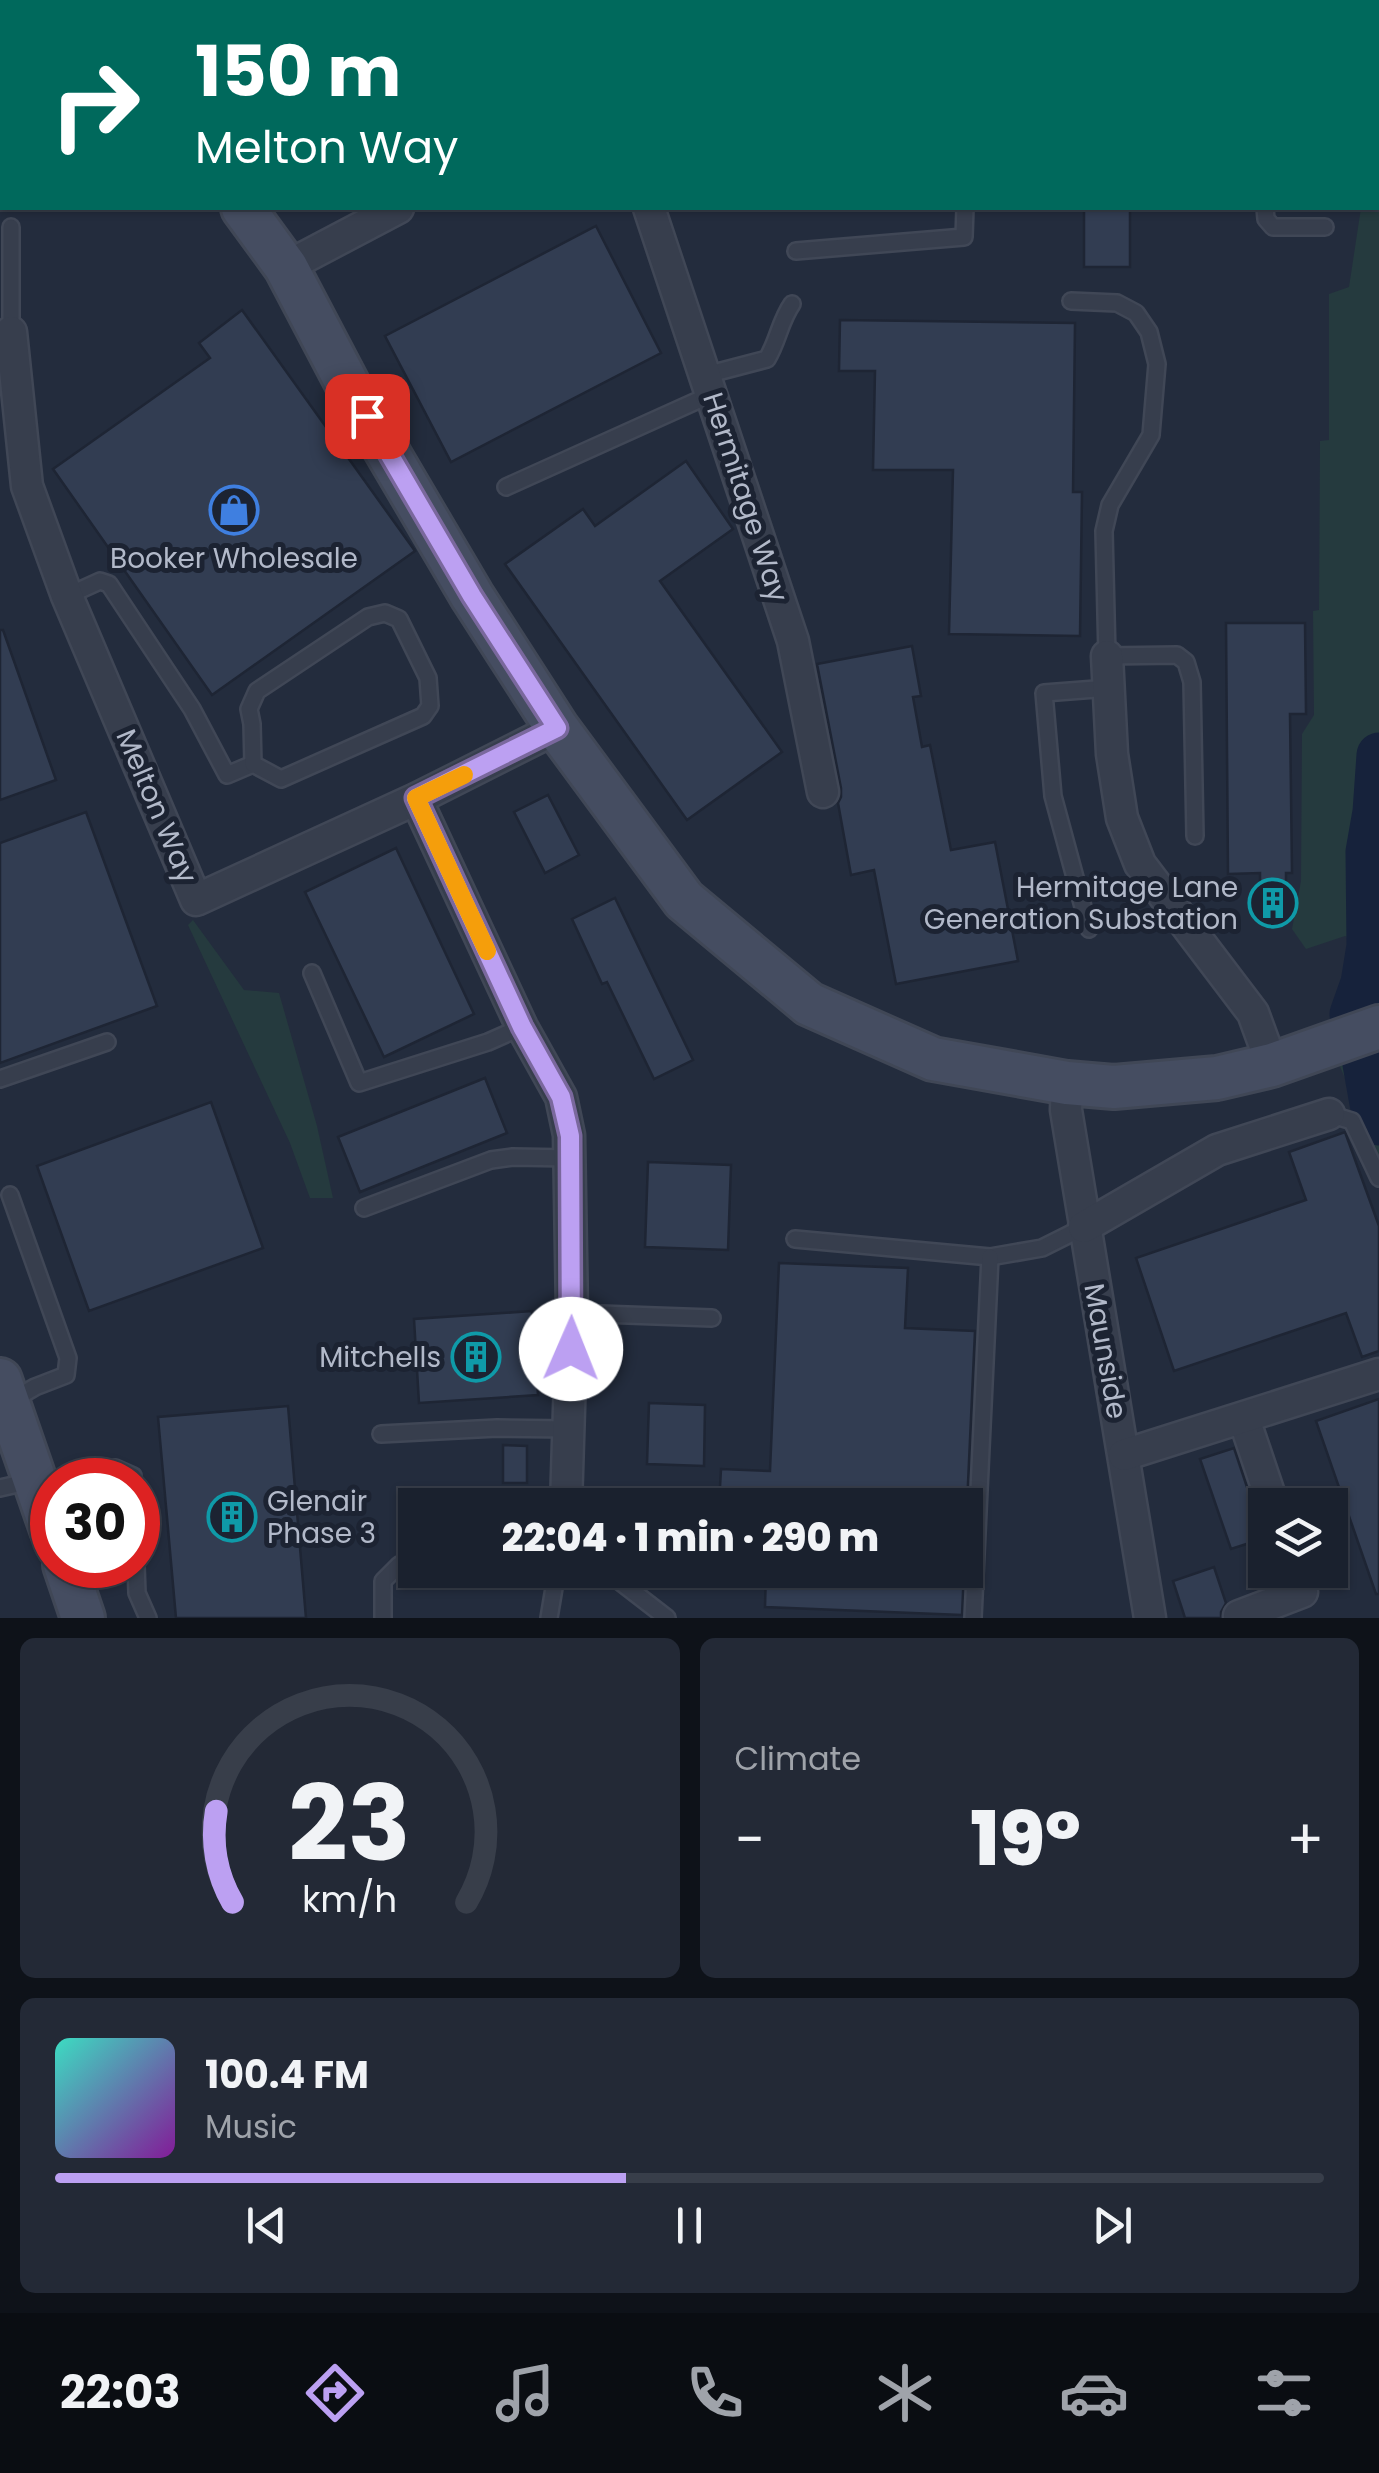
<!DOCTYPE html>
<meta charset="utf-8">
<style>
body{margin:0;font-family:Poppins,sans-serif;background:#232936;color:#f1f3f6;height:100vh;display:flex;flex-direction:column;font-size:38px;white-space:nowrap}
*{box-sizing:border-box;margin:0}
p{font-size:32px;color:#9fa3aa}
.icon{flex:none;width:55px;height:55px;fill:none;stroke:currentColor;stroke-width:2;stroke-linecap:round;stroke-linejoin:round}
.map{position:relative;height:1618px;overflow:hidden}
.panel{display:flex;flex-direction:column;gap:20px;padding:20px;background:#0e1219;flex:1}
.panel>*{flex:none}
.banner{position:absolute;left:0px;top:0px;width:1380px;height:210px;box-shadow:0 2px 8px #0004,0 0 0 2px #383e4a;background:#00695c;color:#fff;overflow:hidden}
.controls{position:absolute;left:1248px;top:1488px;display:grid;gap:20px}
.controls a{display:grid;place-items:center;width:100px;height:100px;border-radius:0px;background:#1a212e;box-shadow:0 2px 8px #0004,0 0 0 2px #383e4a;font-size:50px}
.speed{position:absolute;left:30px;top:1458px;display:flex;gap:20px;font-size:50px;font-weight:700;text-align:center}
.speed>*{display:grid;place-content:center;width:130px;height:130px;border-radius:50%;background:#1a212e;box-shadow:0 2px 8px #0004,0 0 0 2px #383e4a;line-height:1}
.speed .limit{border:15px solid #d22;background:#fff;color:#111}
.pin{position:absolute;display:grid;place-items:center;width:85px;height:85px;color:#fff;margin:-42px;border-radius:20px;box-shadow:0 5px 15px #0006}
.me{position:absolute;width:110px;margin:-55px;rotate:1deg;stroke-linejoin:round;filter:drop-shadow(0 0 8px #0008)}
.turn{display:flex;align-items:center;gap:35px;height:210px;padding:0 30px;font-size:45px}
.turn .icon{width:130px;height:130px;stroke-width:2.5}
.turn b{display:block;font-size:70px;line-height:85px}
.big{font-size:75px;font-weight:800;line-height:1.1}
.panel .card{flex:1;display:flex;flex-direction:column;justify-content:center;gap:15px;min-width:0;padding:0 35px;border-radius:15px;background:#232936}
.panel .dial{align-items:center;gap:0}
.dial svg{height:260px;overflow:visible;fill:none;stroke:#383e4a;stroke-width:7;stroke-linecap:round;text-anchor:middle}
.dial text{fill:#f1f3f6;stroke:none}
.song{display:flex;align-items:center;gap:30px}
.cover{width:120px;height:120px;border-radius:15px;background:linear-gradient(135deg,hsl(170 70% 55%),hsl(290 70% 35%))}
.played{height:10px;border-radius:5px;background:linear-gradient(90deg,#bca0f2 45%,#383e4a 45%)}
.keys{display:flex;justify-content:space-around;direction:ltr}
.heat{display:flex;justify-content:space-between;align-items:center;font-size:55px;direction:ltr}
.panel .tiles{flex:1;display:grid;gap:20px;grid-template-columns:1fr 1fr}
.card:last-child{grid-column:span 2}
.trip{position:absolute;left:398px;top:1488px;width:585px;height:100px;border-radius:0px;background:#1a212e;box-shadow:0 2px 8px #0004,0 0 0 2px #383e4a;font-weight:800;line-height:100px;text-align:center}
.tabs{display:flex;height:160px;justify-content:space-around;align-items:center;background:#0a0d12;color:#9fa3aa}
.tabs .icon{width:70px;height:70px}
.tabs .selected{color:#bca0f2}
.tabs b{font-size:45px;color:#f1f3f6}
.map>svg:first-child{display:block}
.green{fill:#253a3e}
.lines{fill:none;stroke-linecap:round;stroke-linejoin:round}
.river{stroke:#16223b;stroke-width:45}
.building{fill:#323d52;stroke:#1e2534;stroke-width:2.5}
.lane-casing{stroke:#404756;stroke-width:20}
.street-casing{stroke:#404756;stroke-width:35}
.secondary-casing{stroke:#404756;stroke-width:48}
.lane{stroke:#373e4d;stroke-width:15}
.street{stroke:#373e4d;stroke-width:30}
.secondary{stroke:#454d61;stroke-width:42}
.route-casing{stroke:#7a689d;stroke-width:25}
.route{stroke:#bca0f2;stroke-width:18}
.slow{stroke:#f59e0b;stroke-width:18}
.labels{text-anchor:middle;stroke-width:10;stroke-linejoin:round;paint-order:stroke}
.street-label{font-size:28px;fill:#b2b9c9;stroke:#1c2332}
.poi-label{font-size:28px;fill:#b2b9c9;stroke:#1c2332;text-anchor:end}
</style>
<div class="map">
<svg width="1379" height="1618" viewBox="0 0 1379 1618">
<rect width="100%" height="100%" fill="#232c3d"/>
<!-- green -->
<g class="green">
<polygon points="1379,75 1379,1002 1364,1010 1349,980 1357,940 1345,936 1306,949 1292,929 1301,881 1302,734 1314,715 1313,611 1319,610 1320,441 1329,440 1329,294 1349,287 1361,208 1378,208"/>
<polygon points="193,920 244,990 279,993 317,1126 333,1198 310,1198 290,1143 188,925"/>
<polygon points="1379,1048 1379,1157 1338,1062"/>
</g>
<g class="lines">
<!-- river -->
<polyline class="river" points="1379,755 1375,812 1368,852 1369,946 1363,983 1352,1014 1362,1047 1372,1103 1379,1123"/>
</g>
<!-- building -->
<g class="building">
<rect x="1084" y="208" width="46" height="59"/>
<polygon points="596,226 661,353 451,462 385,336"/>
<polygon points="242,310 415,551 212,695 53,469 210,358 199,343"/>
<polygon points="840,320 1075,323 1073,492 1082,492 1080,636 949,634 953,470 873,470 875,371 839,371"/>
<polygon points="686,461 733,529 660,581 782,752 687,820 505,564 583,509 595,526"/>
<polygon points="1226,623 1305,623 1306,714 1290,714 1292,873 1286,873 1286,915 1260,915 1260,873 1228,874"/>
<polygon points="0,630 3,630 56,780 0,800"/>
<polygon points="912,646 921,696 913,697 922,747 930,745 951,850 995,842 1018,961 896,984 874,870 851,875 838,803 841,797 841,788 817,664"/>
<polygon points="548,795 579,855 545,873 514,812"/>
<polygon points="86,812 157,1006 0,1063 0,843"/>
<polygon points="396,848 474,1014 384,1057 305,892"/>
<polygon points="615,898 693,1060 654,1079 607,982 602,984 572,919"/>
<polygon points="485,1078 507,1133 360,1192 338,1137"/>
<polygon points="211,1102 263,1248 89,1311 37,1166"/>
<polygon points="1345,1132 1379,1226 1379,1351 1362,1357 1346,1313 1174,1371 1136,1258 1306,1200 1289,1152"/>
<polygon points="648,1162 731,1165 728,1250 645,1247"/>
<polygon points="779,1263 908,1268 905,1328 975,1331 967,1505 719,1505 721,1469 770,1471"/>
<polygon points="532,1311 538,1395 419,1403 414,1319"/>
<polygon points="1379,1399 1379,1594 1376,1594 1316,1421"/>
<polygon points="649,1403 705,1405 704,1466 647,1464"/>
<polygon points="288,1406 306,1618 176,1618 158,1417"/>
<polygon points="503,1445 527,1446 527,1483 503,1483"/>
<polygon points="1234,1448 1255,1511 1265,1521 1265,1538 1231,1549 1200,1459"/>
<polygon points="1214,1567 1226,1603 1221,1612 1221,1618 1185,1618 1173,1581"/>
<polygon points="766,1570 964,1570 962,1615 765,1607"/>
</g>
<g class="lines">
<!-- lane casing -->
<g class="lane-casing">
<g id="lane">
<polyline points="731,0 731,2"/>
<polyline points="1033,0 1033,2"/>
<polyline points="1145,0 1145,2"/>
<polyline points="836,2 836,0"/>
<polyline points="1330,2 1330,0"/>
<polyline points="1265,208 1266,219 1273,227 1325,227"/>
<polyline points="796,251 964,237 965,208"/>
<polyline points="1071,301 1117,303 1136,313 1149,332 1157,364 1151,435 1110,505 1104,531 1107,656 1177,655 1186,662 1192,682 1195,836"/>
<polyline points="11,332 11,227"/>
<path d="M706,375L767,359C778,341 780,321 792,304"/>
<polyline points="506,487 712,394"/>
<polyline points="67,596 100,581 109,584 192,709 227,775 253,764"/>
<polygon points="385,613 399,619 428,678 430,706 423,716 281,779 253,764 252,724 249,709 257,691 368,617"/>
<polyline points="1089,929 1053,796 1044,693 1109,688"/>
<polyline points="312,973 359,1083 488,1042 522,1027"/>
<polyline points="0,1079 107,1042"/>
<polyline points="1329,1114 1352,1121 1379,1178"/>
<polyline points="10,1195 68,1358 66,1375 35,1387 11,1401"/>
<polyline points="364,1208 491,1160 513,1157 570,1158"/>
<polyline points="795,1239 990,1257 1042,1248 1084,1227"/>
<polyline points="572,1313 712,1318"/>
<polyline points="381,1434 497,1428 569,1429"/>
<polyline points="89,1480 115,1468 133,1476 133,1480"/>
<polyline points="0,1488 31,1481"/>
<polyline points="136,1565 137,1593 148,1618"/>
<polyline points="605,1570 667,1618"/>
<polyline points="383,1618 383,1581 399,1565 415,1564"/>
<polyline points="549,1618 557,1570"/>
<polyline points="973,1618 990,1257"/>
</g>
</g>
<!-- street casing -->
<g class="street-casing">
<g id="street">
<polyline points="557,0 558,2"/>
<polyline points="649,208 793,641 823,792"/>
<polyline points="286,267 398,208"/>
<polyline points="11,332 27,486 67,596 196,900 416,799 557,728"/>
<polyline points="1107,656 1112,754 1122,818 1140,864 1253,1013 1272,1065"/>
<polyline points="416,799 522,1027 561,1097 569,1135 572,1313 566,1505"/>
<polyline points="1067,1083 1066,1110 1150,1618"/>
<polyline points="1084,1227 1217,1150 1329,1114"/>
<polyline points="1244,1419 1273,1505"/>
<polyline points="1124,1455 1379,1374"/>
<polyline points="1239,1616 1302,1592 1294,1570"/>
</g>
</g>
<!-- secondary casing -->
<g class="secondary-casing">
<g id="secondary">
<polyline points="95,0 97,2"/>
<polyline points="243,208 286,267 349,387 472,596 557,728 684,900 809,1004 933,1059 1067,1083 1114,1087 1217,1078 1272,1065 1379,1027"/>
<polyline points="0,1380 52,1530"/>
<polyline points="65,1565 83,1618"/>
</g>
</g>
<!-- lane -->
<use href="#lane" class="lane"/>
<!-- street -->
<use href="#street" class="street"/>
<!-- secondary -->
<use href="#secondary" class="secondary"/>
</g>
<g class="lines">
<!-- route casing -->
<g class="route-casing">
<polyline id="route" points="367,416 472,596 557,728 416,798 522,1027 561,1097 570,1136 571,1349"/>
</g>
<!-- route -->
<use href="#route" class="route"/>
<!-- slow -->
<polyline class="slow" points="464,775 416,798 487,951"/>
</g>
<!-- icons -->
<defs>
<g id="shop-ring" transform="scale(2.5)"><circle r="9.5" fill="#1c2332" stroke="#3f7fe0" stroke-width="1.5"/><path d="M-5-2.5h2.3a2.7 3.5 0 0 1 5.4 0H5L5.5 6h-11ZM-1.5-2.5h3a1.5 2.3 0 0 0-3 0Z" fill="#3f7fe0"/></g>
<g id="building-ring" transform="scale(2.5)"><circle r="9.5" fill="#1c2332" stroke="#0f9aa8" stroke-width="1.5"/><path d="M-4-6H4V6H1V3H-1V6H-4ZM-2.5-4.3h1.7v1.8h-1.7ZM.8-4.3h1.7v1.8H.8ZM-2.5-1h1.7V.8h-1.7ZM.8-1h1.7V.8H.8Z" fill="#0f9aa8"/></g>
</defs>
<g fill-rule="evenodd">
<use href="#shop-ring" x="234" y="510"/>
<use href="#building-ring" x="1273" y="903"/>
<use href="#building-ring" x="476" y="1357"/>
<use href="#building-ring" x="232" y="1517"/>
</g>
<g class="labels">
<!-- street labels -->
<g class="street-label">
<text transform="translate(746 497) rotate(72)" y="10">Hermitage Way</text>
<text transform="translate(157 806) rotate(67)" y="10">Melton Way</text>
<text transform="translate(1106 1351) rotate(80)" y="10">Maunside</text>
</g>
<!-- poi labels -->
<g class="poi-label">
<text x="234" y="568" text-anchor="middle">Booker Wholesale</text>
<text x="1238" y="897">Hermitage Lane<tspan x="1238" dy="32">Generation Substation</tspan></text>
<text x="441" y="1367">Mitchells</text>
<text x="267" y="1511" text-anchor="start">Glenair<tspan x="267" dy="32">Phase 3</tspan></text>
</g>
</g>
</svg>
<div class="controls">
<a><svg class="icon" aria-label="layers" viewBox="0 0 24 24"><path d="M12 4l9 5-9 5-9-5zM3 14l9 5 9-5"/></svg></a>
</div>
<div class="speed"><div class="limit">30</div></div>
<div class="pin" style="left:367px;top:416px;background:#d93025"><svg class="icon" aria-label="arrive" viewBox="0 0 24 24"><path d="M6 21V4h12l-3 4 3 4H6"/></svg></div>
<svg class="me" style="left:571px;top:1349px" viewBox="-20 -20 40 40"><circle r="19" fill="#fff"/><path d="M0-13L10 11 0 6-10 11z" fill="#bca0f2"/></svg>
<div class="trip">22:04 · 1 min · 290 m</div>
<div class="banner">
<div class="turn"><svg class="icon" aria-label="right" viewBox="0 0 24 24"><path d="M7 20v-9h11M14 6l5 5-5 5"/></svg><div><b>150 m</b>Melton Way</div></div>
</div>
</div>
<section class="panel">
<div class="tiles">
<div class="card dial"><svg viewBox="0 0 100 80">
<path d="M14 69A42 42 0 1 1 86 69"/>
<path d="M14 69A42 42 0 0 1 9 41" stroke="#bca0f2"/>
<text x="50" y="56" font-size="32" font-weight="700">23</text>
<text x="50" y="72" font-size="11">km/h</text>
</svg></div>
<div class="card"><p>Climate</p>
<div class="heat"><a>−</a><b class="big">19°</b><a>+</a></div>
</div>
<div class="card">
<div class="song"><i class="cover"></i><div><b>100.4 FM</b><p>Music</p></div></div>
<div class="played"></div>
<div class="keys"><svg class="icon" aria-label="previous" viewBox="0 0 24 24"><path d="M18 5L8 12l10 7zM5 5v14"/></svg><svg class="icon" aria-label="pause" viewBox="0 0 24 24"><path d="M8 5v14M16 5v14"/></svg><svg class="icon" aria-label="next" viewBox="0 0 24 24"><path d="M6 5l10 7-10 7zM19 5v14"/></svg></div>
</div>
</div>
</section>
<nav class="tabs">
<b>22:03</b>
<svg class="icon selected" aria-label="directions" viewBox="0 0 24 24"><path d="M12 3l9 9-9 9-9-9zM9 14v-3h6M13 9l2 2-2 2"/></svg>
<svg class="icon" aria-label="music" viewBox="0 0 24 24"><path d="M9 18V5l10-2v13"/><circle cx="6" cy="18" r="3"/><circle cx="16" cy="16" r="3"/></svg>
<svg class="icon" aria-label="phone" viewBox="0 0 24 24"><path d="M5 4h4l2 5-3 2q2 4 5 5l2-3 5 2v4C11 20 4 13 5 4z"/></svg>
<svg class="icon" aria-label="climate" viewBox="0 0 24 24"><path d="M12 3v18M4 7l16 10M4 17L20 7"/></svg>
<svg class="icon" aria-label="car" viewBox="0 0 24 24"><path d="M5 17H2v-5l4-1 3-4h7l3 4 3 1v5h-3M9 17h6M6 11h13"/><circle cx="7" cy="17" r="2"/><circle cx="17" cy="17" r="2"/></svg>
<svg class="icon" aria-label="filters" viewBox="0 0 24 24"><path d="M4 7h16M4 17h16"/><circle cx="9" cy="7" r="2"/><circle cx="15" cy="17" r="2"/></svg>
</nav>
